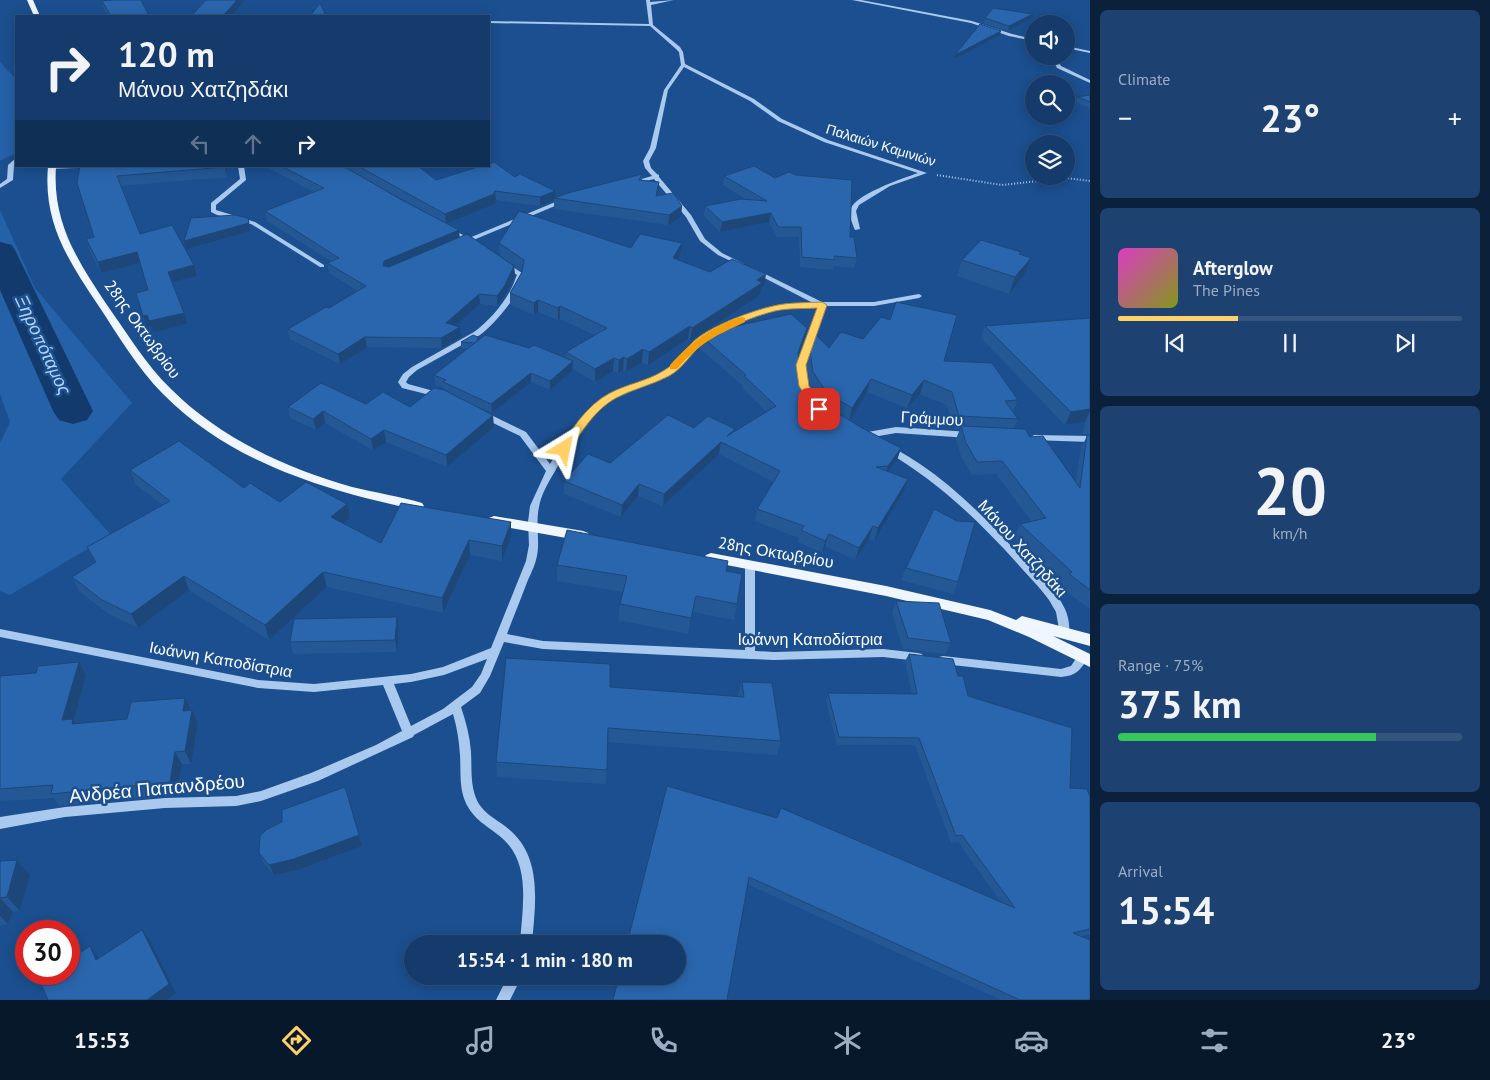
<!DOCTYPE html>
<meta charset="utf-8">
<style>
body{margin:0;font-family:"PT Sans",sans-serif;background:#1d4271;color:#f1f3f6;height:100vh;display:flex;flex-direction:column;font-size:19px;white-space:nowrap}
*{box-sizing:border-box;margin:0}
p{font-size:16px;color:#9dadc1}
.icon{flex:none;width:28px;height:28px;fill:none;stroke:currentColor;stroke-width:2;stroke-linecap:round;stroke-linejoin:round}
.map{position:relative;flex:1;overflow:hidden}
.details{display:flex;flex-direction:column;gap:10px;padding:10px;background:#0b203b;width:400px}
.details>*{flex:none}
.top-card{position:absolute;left:15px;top:15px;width:475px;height:152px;border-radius:0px;box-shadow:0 2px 12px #0003,0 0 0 1px #33557e;background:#143b6b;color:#f1f3f6;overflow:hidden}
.tools{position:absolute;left:1025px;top:15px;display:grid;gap:10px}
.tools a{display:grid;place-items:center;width:50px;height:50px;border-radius:50%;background:#143b6b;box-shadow:0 2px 12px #0003,0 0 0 1px #33557e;font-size:25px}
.speed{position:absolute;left:15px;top:920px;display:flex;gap:10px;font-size:25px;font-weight:700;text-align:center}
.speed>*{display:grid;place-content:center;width:65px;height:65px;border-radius:50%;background:#143b6b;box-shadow:0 2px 12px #0003,0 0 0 1px #33557e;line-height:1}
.speed .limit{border:8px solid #d22;background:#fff;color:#111}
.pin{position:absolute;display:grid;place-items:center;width:42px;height:42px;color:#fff;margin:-21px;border-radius:10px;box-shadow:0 2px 8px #0006}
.me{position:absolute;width:55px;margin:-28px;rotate:35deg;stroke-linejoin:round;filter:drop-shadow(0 0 4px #0008)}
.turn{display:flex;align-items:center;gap:18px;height:105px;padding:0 20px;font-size:22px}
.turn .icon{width:65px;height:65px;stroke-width:2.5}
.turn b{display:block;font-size:35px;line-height:42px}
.lanes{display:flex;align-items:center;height:48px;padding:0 20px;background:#0003;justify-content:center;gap:25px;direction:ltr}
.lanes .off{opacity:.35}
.big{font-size:38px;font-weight:700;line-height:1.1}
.details .card{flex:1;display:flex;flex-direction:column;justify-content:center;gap:8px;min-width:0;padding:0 18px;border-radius:8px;background:#1d4271}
.details .dial{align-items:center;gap:0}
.dial b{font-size:65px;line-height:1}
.song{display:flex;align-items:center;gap:15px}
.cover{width:60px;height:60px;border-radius:8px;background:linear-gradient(135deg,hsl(310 70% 55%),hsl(70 70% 35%))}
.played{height:5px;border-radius:2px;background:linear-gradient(90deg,#ffd166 35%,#33557e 35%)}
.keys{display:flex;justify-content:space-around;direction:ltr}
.heat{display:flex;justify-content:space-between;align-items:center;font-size:28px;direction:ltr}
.charge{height:8px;border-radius:4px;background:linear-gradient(90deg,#34c759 75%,#33557e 0)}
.trip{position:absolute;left:404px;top:935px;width:282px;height:50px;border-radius:25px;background:#143b6b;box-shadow:0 2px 12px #0003,0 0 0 1px #33557e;font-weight:700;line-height:50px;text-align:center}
.tabs{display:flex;height:80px;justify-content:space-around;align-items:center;background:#08182b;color:#9dadc1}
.tabs .icon{width:35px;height:35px}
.tabs .selected{color:#ffd166}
.tabs b{font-size:22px;color:#f1f3f6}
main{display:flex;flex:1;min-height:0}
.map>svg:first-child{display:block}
.green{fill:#2461a8}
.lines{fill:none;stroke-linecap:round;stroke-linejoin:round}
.river{fill:#123a6d;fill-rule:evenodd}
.path{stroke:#a9c9ee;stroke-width:2;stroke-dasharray:1 2;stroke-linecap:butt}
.minor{fill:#a9c9ee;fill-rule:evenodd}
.major{fill:#f0f6ff;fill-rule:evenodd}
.wall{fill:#245895}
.shaded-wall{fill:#1d4779}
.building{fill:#2a66ad;stroke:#1d4779}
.route{fill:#ffd166;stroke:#a68842}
.slow{fill:#f59e0b}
.labels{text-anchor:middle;stroke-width:5;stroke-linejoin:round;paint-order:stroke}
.far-street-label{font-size:14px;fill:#fff;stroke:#1b4f8f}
.street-label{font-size:16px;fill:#fff;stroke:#1b4f8f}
.water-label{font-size:18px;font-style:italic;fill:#b5d3f5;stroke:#1b4f8f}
.near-street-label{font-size:19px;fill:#fff;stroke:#1b4f8f}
</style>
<main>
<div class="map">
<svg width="1090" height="1000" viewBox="0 0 1090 1000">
<rect width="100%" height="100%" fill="#1b4f8f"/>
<!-- green -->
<g class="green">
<polygon points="0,62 16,79 16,153 0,161"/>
<polygon points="0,210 35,288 132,403 61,479 111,535 10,595 0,591 0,443 10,422 0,394"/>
</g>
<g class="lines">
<!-- river -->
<polygon class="river" points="0,242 12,245 16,252 93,411 87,420 73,424 59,420 53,411 0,290"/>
<!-- path -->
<polyline class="path" points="937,175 1002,185 1066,178 1090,181"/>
<!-- minor -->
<g class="minor">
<path d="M646,0H650V2L674,0L651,5L653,25L680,47L683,52L685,64L754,99L782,119L828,140L927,173L890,186L859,205L856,211L860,229L855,230C853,225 849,216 850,211C852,195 904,178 918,173L824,142L778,121L750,101L684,67L668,90L656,148L649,161L651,168L657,174L659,175V177L691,215L705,239L722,253L744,264L741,266L739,265L718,255L700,241L686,217L654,179L631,185L628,183L652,176L645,168L643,161L650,148L664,90L681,65L679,52L676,49L650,26L489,23V21L649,24Z"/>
<polygon points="852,0 861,0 972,21 1012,34 1034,39 1034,41 1009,36 971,23"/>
<polygon points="1066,46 1090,51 1090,53 1066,48"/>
<polygon points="1051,56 1055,56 1061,66 1090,80 1090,83 1057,68"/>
<polygon points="16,158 16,163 14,165 13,180 0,188 0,184 7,179 8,165"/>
<polygon points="52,166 78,166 75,168 49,169 49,167"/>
<polygon points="238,166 244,166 246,180 216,205 216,210 255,222 324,265 324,267 320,267 251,224 217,215 211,212 211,203 240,179"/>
<polygon points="565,198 568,200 567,201 471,241 467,241 448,231 453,230 469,238"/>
<path d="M504,261L522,273C526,289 493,326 480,335L417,370L409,377L406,382L408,384L441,393L442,395L441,397H438L402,388L398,382L403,374L412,367L474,332C491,320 510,297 516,277L517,275L502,264V262Z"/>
<path d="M755,269L822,302H874L919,294L922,296L919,298L874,306H825L805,365L808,387L807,389H801L800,387L797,365L818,306C777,307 733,318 701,344C690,352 682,365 671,373C650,388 623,389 603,406C582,424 567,449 554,473C548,483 541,495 539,507C535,525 541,543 536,560C534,568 529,577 526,585C520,601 513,618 507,634L543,641L745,650V565L747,563H753L755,565V651L774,652L883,649L918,653L922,654L923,657L922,660L918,661L883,657L774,660L750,659L543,649L504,642L490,676L480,693L461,707C466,722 470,737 471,752C472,767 470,783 476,798C482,814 499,820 511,831C543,860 535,906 532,944H520C522,909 532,864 502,838C488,826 473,820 465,801C459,786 461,771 460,755C459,741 457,727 453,714L414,735L413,737L318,781L261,801L236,806L165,808L65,817L0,829V817L65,807L165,798L236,796L261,791L311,773L376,745L402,731L383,685L314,692L258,688L0,637V629L258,680L314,684L411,674L443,667L491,648L526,561L529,545L528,522L530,506L546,471L520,436L481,417L480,415L481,413H487L526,432L550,464C566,437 586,405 615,391C631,384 650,381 664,371C677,363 685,348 697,339C730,316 772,304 811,302L753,272V270ZM487,659L481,674L472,687L443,709L411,726L394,684L411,682L444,675Z"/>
<polygon points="896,427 969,432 973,435 969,438 896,433 862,439 858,436 862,433"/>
<polygon points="1034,435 1090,436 1090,442 1031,440 1030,438"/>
<path d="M890,447C900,451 911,458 920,464C960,491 993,526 1026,562C1040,576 1057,591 1065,609C1068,616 1071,627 1068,635L1064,636L1060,635L1056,612L1049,600C1039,586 1027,575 1016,562C977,519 937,481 887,452L886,450L887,448Z"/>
<path d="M1083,653L1087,654L1088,657C1082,669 1076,676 1061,677L943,664L939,663L938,660L939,657L943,656L1061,669L1071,666L1079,654Z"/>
<polygon points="508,976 522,976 510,1000 496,1000"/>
</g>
<!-- major -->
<g class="major">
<polygon points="27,0 33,0 40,16 34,16"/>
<path d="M48,166H56C52,222 77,260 107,305C127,333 146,365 171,389C220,438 286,468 352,487C376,493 399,496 422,503L424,506L422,509L418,510C326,491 231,463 163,394C137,368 118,335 98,305C68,260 43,223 48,166Z"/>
<polygon points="494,516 583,531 588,533 589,536 588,539 583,541 489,524 488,521 489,518"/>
<polygon points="711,553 886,586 990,610 1016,620 1022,616 1090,634 1090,646 1053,636 1090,654 1090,667 1029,637 988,620 886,596 706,561 704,558 706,555"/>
</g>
</g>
<!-- wall -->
<g class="wall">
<polygon points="102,1 149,16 109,16 104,9"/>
<polygon points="985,18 1032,18 1008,31 983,23"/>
<polygon points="1090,95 1090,108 1076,102 1078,97"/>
<polygon points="80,166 228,166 227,177 121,186 140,234 194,265 197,276 172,282 187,324 153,332 151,326 147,327 143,316 148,290 140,263 101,273 89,249 86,239 94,237"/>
<polygon points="265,166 343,166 400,199 432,216 343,166 418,166 436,180 515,177 555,198 642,174 642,180 659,182 657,196 681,217 668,225 554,209 554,200 540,206 496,200 495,204 447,224 460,238 511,264 500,255 499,243 631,248 682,243 680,255 677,260 710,272 764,286 761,288 760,295 690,341 688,339 648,365 642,362 626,372 623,370 618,373 613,371 595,382 573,369 572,371 550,390 531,382 492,413 469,403 494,427 447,467 386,442 373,450 325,423 316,430 290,418 288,407 366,404 410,407 444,390 444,388 435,385 434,375 468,348 461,348 461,342 478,337 478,341 566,359 566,352 595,335 560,319 558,320 538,312 534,315 510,305 510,293 522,272 514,266 515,276 504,297 497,306 480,304 455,326 460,327 461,337 442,348 367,347 340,364 290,339 288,329 329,308 358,291 329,273 327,263 331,261 267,221 265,211 314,192"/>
<polygon points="724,176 850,237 857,258 854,268 834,266 832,270 800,267 799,237 777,237 769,222 720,232 704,216 705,206 747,200 723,185"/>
<polygon points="1020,255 1031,258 1025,274 1009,294 957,276 962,260"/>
<polygon points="1090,318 1090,609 1061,588 1063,584 1014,537 1020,524 1032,522 996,474 972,475 961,456 956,439 960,429 954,429 947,405 920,394 907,408 867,392 849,420 862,428 901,448 897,460 889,472 904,491 874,541 869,539 855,560 825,546 822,553 798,542 799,538 755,521 757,509 774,482 719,454 663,506 638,496 621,517 564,494 564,481 610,463 694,428 735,429 735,432 767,412 742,388 742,385 699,348 701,336 804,340 798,356 801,374 817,400 821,403 810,385 807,365 810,352 863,339 944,361 1018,400 1013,412 1018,419 1014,428 1030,437 1076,482 1081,448 1088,434 1083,434 1085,422 1065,425 981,338 985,326"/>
<polygon points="130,470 244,488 280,502 347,504 350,518 343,524 381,543 511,522 511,537 502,561 470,555 443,613 327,587 269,640 189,590 138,628 109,614 80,592 72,577 95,562 87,547 163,505 136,485"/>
<polygon points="557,565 726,571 737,604 734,620 693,612 688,634 618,620 620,604 623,592 557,581"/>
<polygon points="906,568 958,582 953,594 901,580"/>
<polygon points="896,601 951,643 945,654 903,649 892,613"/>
<polygon points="397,617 399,628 397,652 293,654 290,642"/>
<polygon points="909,654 958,676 968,696 1070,788 1090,797 1090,934 1081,936 1090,1000 1001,1000 747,884 667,786 1001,902 958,842 951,843 915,745 837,745 826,700 828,693 912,694 905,661"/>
<polygon points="79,662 86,675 74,720 76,723 127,719 191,710 198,723 191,764 182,764 176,794 59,806 54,798 0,801 0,676 36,673"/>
<polygon points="742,682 781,741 777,755 608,742 606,784 497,777 496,762 610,687 738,697"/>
<polygon points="282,822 362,846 298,870 274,875 264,863 259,853"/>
<polygon points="0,861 30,875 20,911 13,912 8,924 0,926"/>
</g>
<!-- shaded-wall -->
<g class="shaded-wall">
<polygon points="237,0 245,0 231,16 223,16"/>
<polygon points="1033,14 1032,18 1008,31 1009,26"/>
<polygon points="1001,31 1000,35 954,59 955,55"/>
<polygon points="225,166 228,166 227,177 225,167"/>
<polygon points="659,182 658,192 655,206 656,196"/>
<polygon points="495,191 496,200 495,204 446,224 445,214"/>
<polygon points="555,191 555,198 554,198 554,200 540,206 540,197"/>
<polygon points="682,206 681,217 668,225 669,215"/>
<polygon points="771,213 769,222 720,232 722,222"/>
<polygon points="248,218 250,231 186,249 184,241"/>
<polygon points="459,230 460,240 385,271 383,266 384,261"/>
<polygon points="682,243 680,255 671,270 673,258"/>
<polygon points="137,252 140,263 101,273 98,262"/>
<polygon points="1031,258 1025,274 1009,294 1015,277"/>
<polygon points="194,265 197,276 172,282 168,272"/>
<polygon points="514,266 515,276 504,297 497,306 497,296"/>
<polygon points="766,274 764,286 761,288 760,295 690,341 692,328 757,280"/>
<polygon points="479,294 480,304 447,333 446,323"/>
<polygon points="538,300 538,312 534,315 534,303"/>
<polygon points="560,306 560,319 558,320 558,308"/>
<polygon points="184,313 187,324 153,332 151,326 147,327 143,316"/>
<polygon points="690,326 688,339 648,365 649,352"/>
<polygon points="460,327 461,337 442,348 441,338"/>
<polygon points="807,328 804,340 795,364 798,353"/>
<polygon points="365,337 367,347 340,364 338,354"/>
<polygon points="643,349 642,362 626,372 627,359"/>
<polygon points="624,357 623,370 618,373 619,360"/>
<polygon points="614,358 613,371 595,382 595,369"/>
<polygon points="573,361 572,371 550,390 550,381"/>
<polygon points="531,373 531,382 492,413 491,404"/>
<polygon points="871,379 867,392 849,422 852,408"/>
<polygon points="924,380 920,394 907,408 912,395"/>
<polygon points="1090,409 1090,411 1085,422 1065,425 1071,412"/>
<polygon points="323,411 325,423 316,430 313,419"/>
<polygon points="493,415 494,427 447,467 446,455"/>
<polygon points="384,430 386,442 373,450 371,439"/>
<polygon points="721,442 719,454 663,506 664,494"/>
<polygon points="901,448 897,460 884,478 888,466"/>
<polygon points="908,479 904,491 874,541 878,528"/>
<polygon points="639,484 638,496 621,517 622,505"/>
<polygon points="347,504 350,518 334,532 331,517"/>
<polygon points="511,522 511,537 502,561 502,546"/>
<polygon points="873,526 869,539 855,560 859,548"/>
<polygon points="829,534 825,546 822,553 825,541"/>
<polygon points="469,540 470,555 443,613 442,598"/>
<polygon points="323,572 327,587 269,640 265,625"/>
<polygon points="184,576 189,590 138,628 131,614"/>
<polygon points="696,596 693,612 688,634 691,618"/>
<polygon points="397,617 399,628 397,652 395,640"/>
<polygon points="79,662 86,675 74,720 81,732 62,720"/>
<polygon points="185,698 191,710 183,711"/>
<polygon points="192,710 198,723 191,764 185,751"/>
<polygon points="175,752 182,764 176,794 170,782"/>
<polygon points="359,835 362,846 298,870 274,875 269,865"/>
<polygon points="17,860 30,875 20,911 7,897"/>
<polygon points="0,898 13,912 8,924 0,916"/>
<polygon points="142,930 149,939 176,993 167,1000 147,1000"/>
<polygon points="90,946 97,955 104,969 96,960"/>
</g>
<!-- building -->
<g class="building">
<polygon points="113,0 141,0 149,16 111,16 102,1"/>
<polygon points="206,0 237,0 223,16 191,16"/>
<polygon points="320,3 326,16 310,16"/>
<polygon points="993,8 1033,14 1009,26 985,18"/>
<polygon points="980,24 1001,31 955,55"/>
<polygon points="1090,95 1090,102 1078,97"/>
<polygon points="494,162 515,177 520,174 555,191 540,197 495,191 494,194 445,214 358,166 418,166 436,180 481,166 489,166 489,164"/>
<polygon points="80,166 225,166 225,167 117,176 140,234 172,225 194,265 168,272 184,313 149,321 147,315 143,316 136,293 148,290 137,252 98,262 86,239 94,237 77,183"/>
<polygon points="281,166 343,166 400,199 459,230 384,261 383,266 389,267 467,234 514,266 504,287 497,296 479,294 446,323 460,327 441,338 365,337 338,354 288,329 326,307 329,308 366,286 327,263 339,258 265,211 324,188"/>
<polygon points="754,166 775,178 789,172 796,175 852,180 850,237 854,237 857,258 834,256 835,260 802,257 801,227 778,227 771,213 722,222 705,206 741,199 767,201 724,176"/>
<polygon points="642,174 639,180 659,182 656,196 673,193 682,206 669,215 554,198 568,193"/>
<polygon points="519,211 631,248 640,234 682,243 673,258 710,272 732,259 766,274 757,280 762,283 692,328 690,326 649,352 643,349 627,359 624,357 619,360 614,358 595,369 566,352 607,328 560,306 558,308 538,300 534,303 510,293 522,272 524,260 499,243"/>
<polygon points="235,215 248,218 249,223 184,241 191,218"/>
<polygon points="981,240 1021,252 1019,254 1031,258 1015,277 962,260"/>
<polygon points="896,302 957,315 944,361 992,363 1018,400 1005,401 1018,419 959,416 952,392 924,380 912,395 871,379 852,408 827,393 813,372 810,352 816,335 829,348 841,332 863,339 881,317 890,320"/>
<polygon points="791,314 807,328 798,353 801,374 817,400 862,428 901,448 888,466 876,467 908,479 878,528 873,526 859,548 829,534 825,541 801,530 804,526 757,509 780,471 721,442 664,494 639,484 622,505 564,481 588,454 610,463 668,415 694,428 708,416 735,429 727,436 776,406 744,376 746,375 701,336 704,333"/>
<polygon points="1090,318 1090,409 1071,412 985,326"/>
<polygon points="473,335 478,337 477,341 475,343 461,342"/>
<polygon points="485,335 529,348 534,345 573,361 550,381 531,373 491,404 443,382 446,380 434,375"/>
<polygon points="321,383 366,404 383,392 410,407 434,388 444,390 493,415 446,455 384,430 371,439 323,411 313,419 288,407"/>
<polygon points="961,426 1025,429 1030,437 1043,436 1080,488 1087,435 1090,435 1090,590 1069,574 1072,572 1020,524 1046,518 1002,461 977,462 966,443"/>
<polygon points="179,441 244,488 250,483 280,502 306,482 347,504 331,517 381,543 401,503 511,522 502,546 469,540 442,598 323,572 265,625 184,576 131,614 102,600 72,577 96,562 87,547 170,501 130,470"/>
<polygon points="934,509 957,521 975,522 958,582 906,568"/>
<polygon points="567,530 728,561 726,571 742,574 737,604 696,596 691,618 620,604 627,576 557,565"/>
<polygon points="896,601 939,603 951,643 908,638"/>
<polygon points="397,617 395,640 290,642 294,619"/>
<polygon points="909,654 953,659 958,676 963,676 968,696 1072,728 1070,788 1087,789 1090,797 1090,929 1073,933 1090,940 1090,1000 1020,1000 749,877 727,1000 613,1000 619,976 678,976 678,944 627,944 667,786 777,818 781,808 1015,908 962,835 956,836 919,738 839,737 828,693 917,694"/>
<polygon points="506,658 610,664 610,687 744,697 742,682 772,683 781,741 608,728 607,770 496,762"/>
<polygon points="79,662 62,720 73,719 72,724 127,719 131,702 185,698 183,711 192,710 185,751 175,752 170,782 51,794 53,785 0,789 0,676 36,673 38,666"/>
<polygon points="345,787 359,835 294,859 269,865 259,853 260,836 266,830 282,822 282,810"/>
<polygon points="17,860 7,897 0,898 0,861"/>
<polygon points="142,930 169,984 147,1000 48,1000 39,979 47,974 69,974 69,960 90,946 96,960"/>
</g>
<!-- route -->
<path class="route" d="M822,302L827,305L806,365L809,386L824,409L823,411H815L799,386L796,365L817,308C803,309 788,308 775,311C755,316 721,329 705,342C691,352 684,368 669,376C652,385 633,389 616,398C594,410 582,432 568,452H561L559,449C572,429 587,405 610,393C627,384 647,381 663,371C678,363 685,347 699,337C717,324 751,311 773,306C789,302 806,303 822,302Z"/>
<!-- slow -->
<path class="slow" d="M742,317L745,318V322C713,337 701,342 677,369H670V365C690,343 713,325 742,317Z"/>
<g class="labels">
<!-- far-street labels -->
<g class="far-street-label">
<text transform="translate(881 145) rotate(17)" y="5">Παλαιών Καμινιών</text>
</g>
<!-- street labels -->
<g class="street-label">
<text transform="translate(143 329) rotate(54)" y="6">28ης Οκτωβρίου</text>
<text transform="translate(932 418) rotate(3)" y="6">Γράμμου</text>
<text transform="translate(1023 548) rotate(48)" y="6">Μάνου Χατζηδάκι</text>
<text transform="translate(776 552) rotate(10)" y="6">28ης Οκτωβρίου</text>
<text x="810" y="645">Ιωάννη Καποδίστρια</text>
<text transform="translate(221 659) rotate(10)" y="6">Ιωάννη Καποδίστρια</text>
</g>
<!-- water labels -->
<g class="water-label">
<text transform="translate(43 345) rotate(65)" y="6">Ξηροπόταμος</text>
</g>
<!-- near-street labels -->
<g class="near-street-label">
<text transform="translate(157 788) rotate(-5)" y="7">Ανδρέα Παπανδρέου</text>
</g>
</g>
</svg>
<div class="tools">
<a><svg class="icon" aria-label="sound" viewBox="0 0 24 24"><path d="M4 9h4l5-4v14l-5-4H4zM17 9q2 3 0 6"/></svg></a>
<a><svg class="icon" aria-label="search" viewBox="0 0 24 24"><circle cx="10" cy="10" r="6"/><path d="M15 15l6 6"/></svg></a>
<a><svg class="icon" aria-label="layers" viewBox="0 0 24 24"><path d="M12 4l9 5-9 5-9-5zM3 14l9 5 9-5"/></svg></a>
</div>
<div class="speed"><div class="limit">30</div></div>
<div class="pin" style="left:819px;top:409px;background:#d93025"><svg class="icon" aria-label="arrive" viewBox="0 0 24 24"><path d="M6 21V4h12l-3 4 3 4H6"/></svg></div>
<svg class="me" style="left:564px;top:449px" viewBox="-20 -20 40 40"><path d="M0-17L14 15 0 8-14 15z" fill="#ffd166" stroke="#fff" stroke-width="4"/></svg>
<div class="trip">15:54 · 1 min · 180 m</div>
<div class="top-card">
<div class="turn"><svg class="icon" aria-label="right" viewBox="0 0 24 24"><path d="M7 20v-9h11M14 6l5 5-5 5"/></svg><div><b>120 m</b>Μάνου Χατζηδάκι</div></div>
<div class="lanes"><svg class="icon off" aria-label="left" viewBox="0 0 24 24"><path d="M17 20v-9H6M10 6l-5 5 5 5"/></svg><svg class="icon off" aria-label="ahead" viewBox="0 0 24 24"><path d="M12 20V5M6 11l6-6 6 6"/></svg><svg class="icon" aria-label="right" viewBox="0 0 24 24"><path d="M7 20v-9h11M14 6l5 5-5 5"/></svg></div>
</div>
</div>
<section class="details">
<div class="card"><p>Climate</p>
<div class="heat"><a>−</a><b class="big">23°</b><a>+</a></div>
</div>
<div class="card">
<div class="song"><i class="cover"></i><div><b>Afterglow</b><p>The Pines</p></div></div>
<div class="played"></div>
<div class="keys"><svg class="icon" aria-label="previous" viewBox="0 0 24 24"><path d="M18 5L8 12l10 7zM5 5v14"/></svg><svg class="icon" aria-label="pause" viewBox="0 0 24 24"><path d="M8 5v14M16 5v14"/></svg><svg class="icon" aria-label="next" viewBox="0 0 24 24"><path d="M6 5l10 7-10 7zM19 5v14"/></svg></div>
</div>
<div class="card dial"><b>20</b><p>km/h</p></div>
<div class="card"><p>Range · 75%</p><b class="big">375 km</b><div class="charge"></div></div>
<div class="card"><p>Arrival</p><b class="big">15:54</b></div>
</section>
</main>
<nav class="tabs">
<b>15:53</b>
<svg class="icon selected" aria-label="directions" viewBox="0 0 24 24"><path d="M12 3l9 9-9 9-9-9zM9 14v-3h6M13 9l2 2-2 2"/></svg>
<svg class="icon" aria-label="music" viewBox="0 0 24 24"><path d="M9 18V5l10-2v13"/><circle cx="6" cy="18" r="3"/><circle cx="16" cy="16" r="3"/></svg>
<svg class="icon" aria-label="phone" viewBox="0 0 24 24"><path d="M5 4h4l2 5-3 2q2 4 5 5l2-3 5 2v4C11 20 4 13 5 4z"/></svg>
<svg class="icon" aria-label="climate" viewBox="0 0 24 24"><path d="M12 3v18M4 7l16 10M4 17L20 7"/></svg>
<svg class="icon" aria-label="car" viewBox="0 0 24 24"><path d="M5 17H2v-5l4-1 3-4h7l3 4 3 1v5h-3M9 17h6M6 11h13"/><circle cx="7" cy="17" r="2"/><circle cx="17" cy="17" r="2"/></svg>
<svg class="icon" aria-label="filters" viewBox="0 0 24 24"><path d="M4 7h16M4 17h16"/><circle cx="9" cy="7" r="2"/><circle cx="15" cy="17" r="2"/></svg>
<b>23°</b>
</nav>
